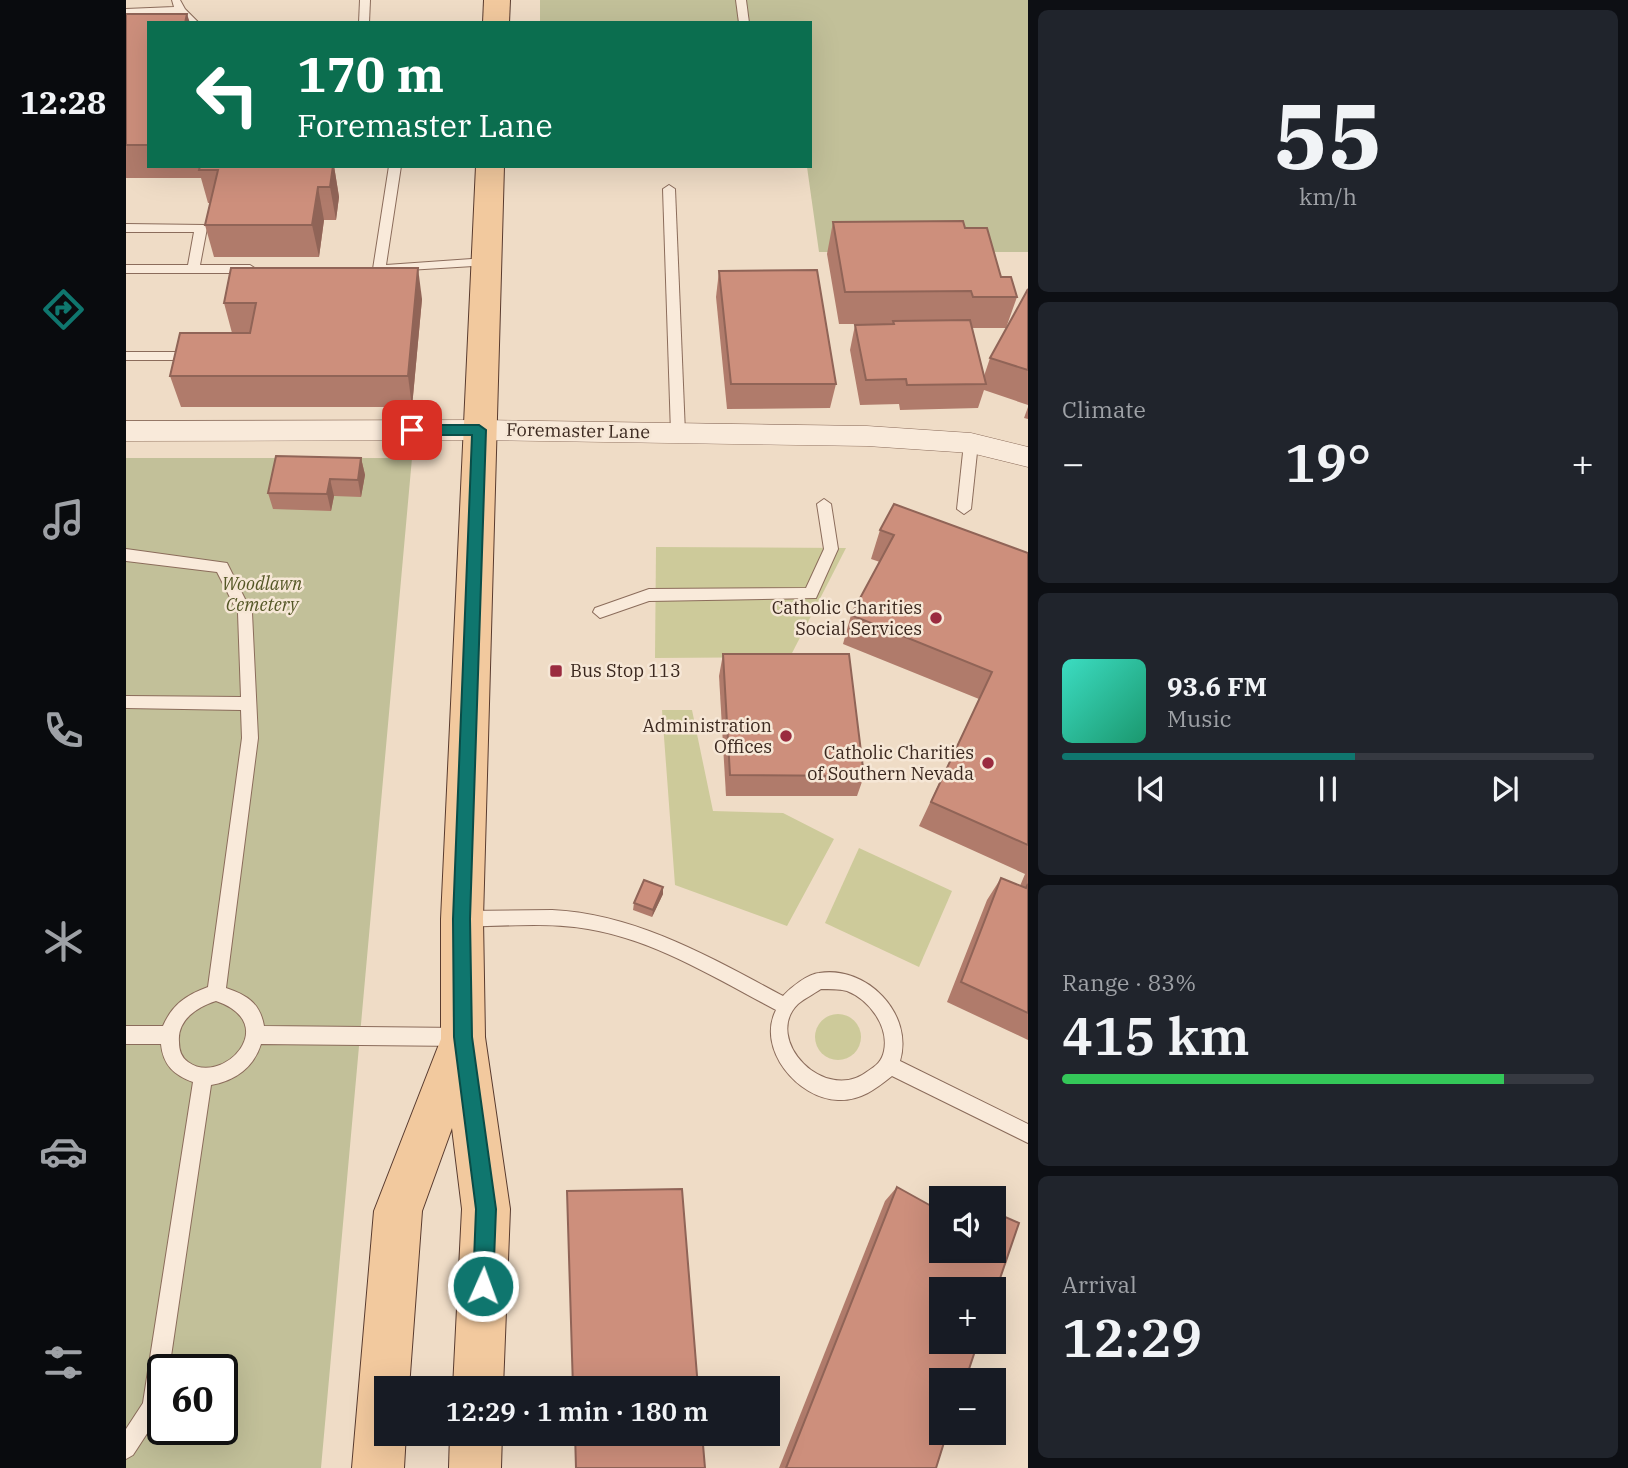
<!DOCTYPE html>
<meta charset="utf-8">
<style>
body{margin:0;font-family:"IBM Plex Serif",serif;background:#20242c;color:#f1f3f6;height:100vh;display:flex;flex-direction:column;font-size:26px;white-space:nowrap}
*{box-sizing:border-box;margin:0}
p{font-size:23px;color:#9ea1a6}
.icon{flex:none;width:38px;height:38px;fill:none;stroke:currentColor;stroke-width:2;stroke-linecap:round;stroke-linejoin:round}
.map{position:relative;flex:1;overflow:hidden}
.drawer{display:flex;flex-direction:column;gap:10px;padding:10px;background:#0d0f14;width:600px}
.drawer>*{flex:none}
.banner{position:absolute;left:21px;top:21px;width:665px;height:147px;border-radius:0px;box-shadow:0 7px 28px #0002;background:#0b6e4f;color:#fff;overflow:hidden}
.tools{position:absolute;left:803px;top:1186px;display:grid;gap:14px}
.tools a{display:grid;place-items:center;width:77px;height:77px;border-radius:0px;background:#171b24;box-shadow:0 7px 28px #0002;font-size:35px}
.speed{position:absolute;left:21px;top:1354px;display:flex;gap:14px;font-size:35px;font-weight:700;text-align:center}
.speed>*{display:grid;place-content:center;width:91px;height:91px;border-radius:50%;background:#171b24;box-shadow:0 7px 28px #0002;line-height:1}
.speed .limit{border:4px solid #111;border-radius:10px;background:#fff;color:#111}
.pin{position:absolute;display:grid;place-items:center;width:60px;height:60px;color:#fff;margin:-30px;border-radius:14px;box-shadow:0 4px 10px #0006}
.me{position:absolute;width:77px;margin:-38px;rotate:2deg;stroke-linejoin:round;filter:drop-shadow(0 0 5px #0008)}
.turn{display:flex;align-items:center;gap:24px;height:147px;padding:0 35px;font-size:32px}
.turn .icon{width:91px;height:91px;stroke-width:2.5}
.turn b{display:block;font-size:49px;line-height:60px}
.big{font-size:52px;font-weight:600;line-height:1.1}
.drawer .tile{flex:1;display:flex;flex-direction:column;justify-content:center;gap:10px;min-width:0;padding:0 24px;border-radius:10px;background:#20242c}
.drawer .dial{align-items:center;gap:0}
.dial b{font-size:91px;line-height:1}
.song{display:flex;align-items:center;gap:21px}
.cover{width:84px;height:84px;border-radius:10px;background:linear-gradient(135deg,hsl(170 70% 55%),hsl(160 70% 35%))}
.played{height:7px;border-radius:4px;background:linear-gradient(90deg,#0f766e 55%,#363941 55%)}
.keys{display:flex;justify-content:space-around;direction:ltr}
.heat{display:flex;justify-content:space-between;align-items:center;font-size:38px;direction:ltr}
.charge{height:10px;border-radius:5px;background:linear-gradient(90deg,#34c759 83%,#363941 0)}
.trip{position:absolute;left:248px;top:1376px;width:406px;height:70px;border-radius:0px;background:#171b24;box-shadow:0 7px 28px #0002;font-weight:600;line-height:70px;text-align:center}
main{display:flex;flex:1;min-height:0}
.dock{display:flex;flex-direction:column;width:126px;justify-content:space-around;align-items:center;background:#090b0e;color:#9ea1a6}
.dock .icon{width:49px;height:49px}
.dock .on{color:#0f766e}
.dock b{font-size:32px;color:#f1f3f6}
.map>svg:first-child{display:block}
.green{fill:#cdca9a}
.cemetery{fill:#c2c099;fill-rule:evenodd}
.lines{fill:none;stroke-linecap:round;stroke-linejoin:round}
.service-casing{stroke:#8b6c5b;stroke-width:2}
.minor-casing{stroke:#8b6c5b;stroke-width:1}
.primary-casing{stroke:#593b2f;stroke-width:2}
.service{fill:#f9eada;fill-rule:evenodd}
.minor{fill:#f9eada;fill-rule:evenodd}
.primary{fill:#f2c99e;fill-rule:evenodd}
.wall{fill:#b07b6b}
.shaded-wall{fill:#906457}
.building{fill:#cd8f7c;stroke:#906457;stroke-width:2}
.route{fill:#0f766e;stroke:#0a4d48;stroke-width:2}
.poi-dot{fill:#9a2b3f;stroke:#f6e7d6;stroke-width:2.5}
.labels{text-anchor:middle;stroke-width:5;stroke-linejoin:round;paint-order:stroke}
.street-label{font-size:18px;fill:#3b281f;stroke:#f6e7d6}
.park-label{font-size:18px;font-style:italic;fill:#545726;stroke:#f6e7d6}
.poi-label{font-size:18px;fill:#3b281f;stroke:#f6e7d6;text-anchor:end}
</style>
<main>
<nav class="dock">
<b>12:28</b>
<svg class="icon on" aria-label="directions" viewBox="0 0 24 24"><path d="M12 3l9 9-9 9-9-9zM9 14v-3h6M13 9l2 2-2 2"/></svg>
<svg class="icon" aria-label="music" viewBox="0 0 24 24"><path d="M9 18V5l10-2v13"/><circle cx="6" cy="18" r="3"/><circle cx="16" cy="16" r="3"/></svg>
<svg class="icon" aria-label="phone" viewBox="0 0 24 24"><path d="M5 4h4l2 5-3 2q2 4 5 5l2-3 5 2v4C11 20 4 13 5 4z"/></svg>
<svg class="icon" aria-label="climate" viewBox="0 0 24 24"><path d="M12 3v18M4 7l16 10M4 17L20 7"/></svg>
<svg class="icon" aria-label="car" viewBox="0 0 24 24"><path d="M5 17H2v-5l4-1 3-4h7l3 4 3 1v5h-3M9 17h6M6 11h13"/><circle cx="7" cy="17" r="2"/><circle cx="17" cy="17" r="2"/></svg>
<svg class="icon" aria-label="filters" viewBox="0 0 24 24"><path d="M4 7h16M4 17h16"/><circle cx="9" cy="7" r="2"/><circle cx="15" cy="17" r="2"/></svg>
</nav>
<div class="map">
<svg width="902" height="1468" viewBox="0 0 902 1468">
<rect width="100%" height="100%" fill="#efdcc6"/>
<!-- green -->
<g class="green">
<polygon points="530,547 720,548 664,657 529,658"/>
<polygon points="536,710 566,710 587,811 657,813 708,839 661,926 549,885"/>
<polygon points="733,848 826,891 793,967 699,923"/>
<circle cx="712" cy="1037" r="23"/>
</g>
<!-- cemetery -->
<g class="cemetery">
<polygon points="414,0 902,0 902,252 693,252 681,167 602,166 684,166 684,23 414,23"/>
<path d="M0,458H286L195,1468H0ZM37,1370H96V1430H37Z"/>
</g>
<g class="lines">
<!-- service casing -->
<g class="service-casing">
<g id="service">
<polygon points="46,0 54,0 59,9 73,23 62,23 51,13 0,15 0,9 48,7"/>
<polygon points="234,0 244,0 243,23 233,23"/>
<polygon points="610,0 620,0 623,23 613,23"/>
<polygon points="263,166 275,166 260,265 360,258 366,262 364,265 249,272 247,269"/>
<polygon points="543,185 549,189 559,433 552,438 545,433 537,189"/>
<polygon points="0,224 79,225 81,228 74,265 124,265 130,269 124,273 0,273 0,265 62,265 68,232 0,232"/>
<polygon points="0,352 68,352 74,356 68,360 0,360"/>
<polygon points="845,438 852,443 845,509 838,514 831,509 838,443"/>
<polygon points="698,499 705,504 712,549 690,598 523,601 474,618 467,612 469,608 523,589 680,588 698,549 691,504"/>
<path d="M0,549L101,563L126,613L132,738L100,988C121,995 134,1003 138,1026L335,1028L341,1031L344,1037L341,1043L335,1046L135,1044C128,1067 109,1081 85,1085L43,1370H37V1409L7,1455L0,1459V1429L17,1403L67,1082C48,1075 37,1065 35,1044H0V1026H37C46,1005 60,995 82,987L116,738L115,710L0,708V696L115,697L112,613L91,572L0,561ZM90,1001C157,1024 96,1087 62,1062C55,1057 53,1050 53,1042C51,1020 71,1007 90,1001Z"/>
<path d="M426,910C510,914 584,957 657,996C665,987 682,974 693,973C741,965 788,1014 774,1061L902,1124V1143L766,1076C750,1089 734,1101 712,1100C672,1099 630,1049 650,1010C591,979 529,940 462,929C421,922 379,926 338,927L332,925L329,919L332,913L338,911ZM695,989C703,989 713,989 721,991C744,1000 763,1027 758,1051C756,1061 750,1066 742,1071C699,1105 636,1039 672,1004C679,998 688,994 695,989Z"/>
</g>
</g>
<!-- minor casing -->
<g class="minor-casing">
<polygon id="minor" points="353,420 741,426 845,433 902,447 902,467 845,453 741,446 353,440 0,441 0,421"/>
</g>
<!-- primary casing -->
<g class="primary-casing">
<g id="primary">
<polygon points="358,0 384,0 383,23 357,23"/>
<polygon points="350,166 378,166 357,919 359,1037 384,1209 377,1388 327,1388 336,1209 326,1128 296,1211 283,1388 261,1388 261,1433 280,1433 278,1468 226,1468 248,1211 315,1039 315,919"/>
<polygon points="324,1433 376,1433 375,1468 323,1468"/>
</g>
</g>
<!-- service -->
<use href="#service" class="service"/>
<!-- minor -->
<use href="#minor" class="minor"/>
<!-- primary -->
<use href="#primary" class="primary"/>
</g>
<!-- wall -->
<g class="wall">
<polygon points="0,14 23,23 23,166 208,166 213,197 210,220 198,220 193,257 88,257 79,225 84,203 82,203 75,178 0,178"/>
<polygon points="707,222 875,277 891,297 880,328 846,328 858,376 864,358 902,289 902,405 858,390 852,408 774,410 773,404 734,405 724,350 729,325 766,324 713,324 701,254"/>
<polygon points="593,271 710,384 704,408 601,409 590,297"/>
<polygon points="296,299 286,407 55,407 44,376 106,333 98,303"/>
<polygon points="902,407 902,419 898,418"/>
<polygon points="235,458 239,475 235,497 208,496 205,511 147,509 142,493"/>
<polygon points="754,530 902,553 902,1040 821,1002 861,900 875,878 894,886 899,874 793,826 853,699 717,644 725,615 754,562 745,559"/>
<polygon points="597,654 738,776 731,796 600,796 593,676"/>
<polygon points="537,887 537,894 526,917 507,910 508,903"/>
<polygon points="771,1187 810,1468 653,1468 759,1201"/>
</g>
<!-- shaded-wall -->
<g class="shaded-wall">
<polygon points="61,14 64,23 59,23"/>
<polygon points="208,166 213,197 210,220 204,187"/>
<polygon points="192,187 198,220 193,257 186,225"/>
<polygon points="292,268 296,299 286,407 282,376"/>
<polygon points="235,458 239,475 235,497 232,480"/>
<polygon points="204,479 208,496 205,511 201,494"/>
<polygon points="537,887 537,894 526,917 527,910"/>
</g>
<!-- building -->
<g class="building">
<polygon points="0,14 61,14 59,23 23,23 23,145 0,145"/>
<polygon points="74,166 207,166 204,187 192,187 186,225 79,225 92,170 73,170"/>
<polygon points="837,221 839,228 861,228 875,277 885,277 891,297 847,297 845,291 719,292 707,222"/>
<polygon points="105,268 292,268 282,376 44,376 54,333 124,333 130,303 98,303"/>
<polygon points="691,270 710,384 605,384 593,271"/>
<polygon points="902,289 902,370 864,358"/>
<polygon points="844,320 860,384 781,385 780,379 740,380 729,325 768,324 767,321"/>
<polygon points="150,456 235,458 232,480 204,479 201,494 142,493"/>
<polygon points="768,504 902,553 902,845 805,802 866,672 725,615 768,535 754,530"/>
<polygon points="597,654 723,654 738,776 604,775"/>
<polygon points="875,878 900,888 902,884 902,1013 835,982"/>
<polygon points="518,880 537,887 527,910 508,903"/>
<polygon points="771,1187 816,1212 816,1251 868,1251 868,1212 893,1223 868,1296 868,1290 816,1290 816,1342 852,1342 839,1381 816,1381 816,1433 821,1433 810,1468 660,1468"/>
<polygon points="556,1189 572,1388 447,1388 441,1191"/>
<polygon points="449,1433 576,1433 579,1468 450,1468"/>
</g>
<!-- route -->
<polygon class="route" points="286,425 353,425 360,430 344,919 346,1037 370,1209 367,1286 364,1293 357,1296 350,1293 347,1286 350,1209 328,1037 327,919 346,435 286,435 279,430"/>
<!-- markers -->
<g class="poi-dot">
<circle cx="810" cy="618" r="7"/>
<rect x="423" y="664" width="14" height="14" rx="3.5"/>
<circle cx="660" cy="736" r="7"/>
<circle cx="862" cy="763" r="7"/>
</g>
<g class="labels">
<!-- street labels -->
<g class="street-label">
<text transform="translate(452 431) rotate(1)" y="6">Foremaster Lane</text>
</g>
<!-- park labels -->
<g class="park-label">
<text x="136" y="590">Woodlawn<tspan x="136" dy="21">Cemetery</tspan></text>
</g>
<!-- poi labels -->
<g class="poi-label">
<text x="796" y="614">Catholic Charities<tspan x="796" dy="21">Social Services</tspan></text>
<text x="444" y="677" text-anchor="start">Bus Stop 113</text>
<text x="646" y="732">Administration<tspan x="646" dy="21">Offices</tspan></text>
<text x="848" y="759">Catholic Charities<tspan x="848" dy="21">of Southern Nevada</tspan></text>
</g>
</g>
</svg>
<div class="tools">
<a><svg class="icon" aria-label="sound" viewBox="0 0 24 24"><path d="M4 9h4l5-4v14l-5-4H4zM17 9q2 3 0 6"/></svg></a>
<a>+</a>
<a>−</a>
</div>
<div class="speed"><div class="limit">60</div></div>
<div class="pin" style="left:286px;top:430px;background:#d93025"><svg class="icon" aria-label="arrive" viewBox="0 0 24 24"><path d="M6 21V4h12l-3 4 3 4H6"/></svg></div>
<svg class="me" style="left:357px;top:1286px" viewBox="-20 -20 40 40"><circle r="17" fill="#0f766e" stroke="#fff" stroke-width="3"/><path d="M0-11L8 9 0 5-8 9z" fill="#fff"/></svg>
<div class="trip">12:29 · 1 min · 180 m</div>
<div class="banner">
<div class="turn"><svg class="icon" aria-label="left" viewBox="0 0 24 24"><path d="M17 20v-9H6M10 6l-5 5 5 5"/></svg><div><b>170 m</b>Foremaster Lane</div></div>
</div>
</div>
<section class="drawer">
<div class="tile dial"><b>55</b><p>km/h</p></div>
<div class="tile"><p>Climate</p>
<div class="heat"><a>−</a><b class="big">19°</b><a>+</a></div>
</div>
<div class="tile">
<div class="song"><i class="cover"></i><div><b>93.6 FM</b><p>Music</p></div></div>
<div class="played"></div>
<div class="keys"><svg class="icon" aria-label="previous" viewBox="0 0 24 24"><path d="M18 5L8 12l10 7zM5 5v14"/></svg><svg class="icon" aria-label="pause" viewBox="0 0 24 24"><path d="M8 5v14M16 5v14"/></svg><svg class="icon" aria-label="next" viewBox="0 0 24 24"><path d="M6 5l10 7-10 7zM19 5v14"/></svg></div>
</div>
<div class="tile"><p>Range · 83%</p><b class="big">415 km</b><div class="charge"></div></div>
<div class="tile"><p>Arrival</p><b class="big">12:29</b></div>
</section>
</main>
